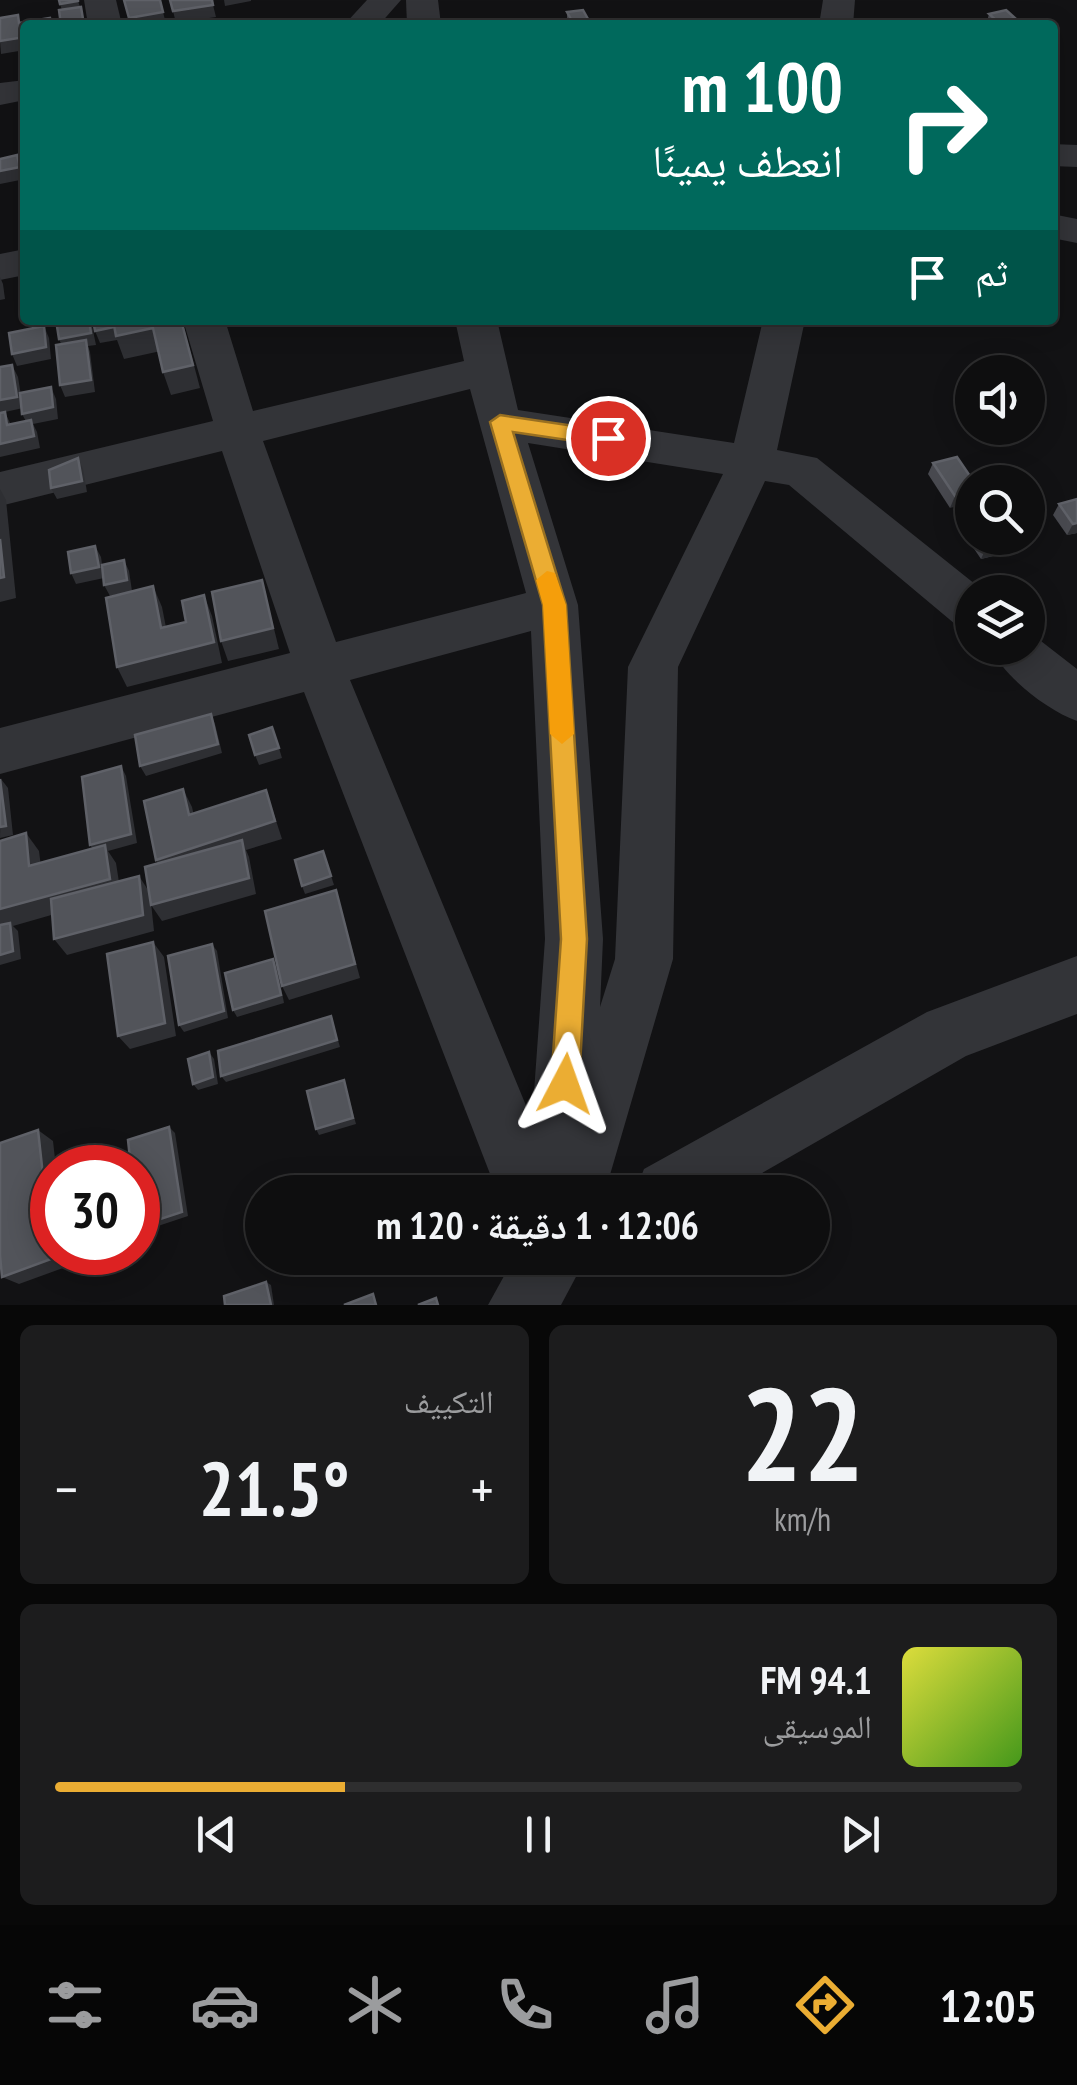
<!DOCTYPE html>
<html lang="ar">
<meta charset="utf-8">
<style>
body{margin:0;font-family:"PT Sans Narrow","Noto Naskh Arabic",sans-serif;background:#1c1c1d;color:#f1f3f6;direction:rtl;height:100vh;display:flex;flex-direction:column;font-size:38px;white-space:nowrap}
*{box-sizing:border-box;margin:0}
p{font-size:32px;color:#9b9c9e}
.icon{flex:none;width:55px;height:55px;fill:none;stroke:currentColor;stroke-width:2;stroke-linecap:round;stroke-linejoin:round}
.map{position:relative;height:1305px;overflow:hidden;direction:ltr}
.side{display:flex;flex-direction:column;gap:20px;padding:20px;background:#080808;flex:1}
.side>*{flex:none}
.guide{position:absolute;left:20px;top:20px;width:1038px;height:305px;border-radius:10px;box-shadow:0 5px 25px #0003,0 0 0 2px #2e2e2f;direction:rtl;background:#00695c;color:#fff;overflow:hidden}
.controls{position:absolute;left:955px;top:355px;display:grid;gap:20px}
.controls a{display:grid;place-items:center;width:90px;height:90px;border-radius:50%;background:#0e0e0f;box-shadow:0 5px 25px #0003,0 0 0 2px #2e2e2f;font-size:50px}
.speed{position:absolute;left:30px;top:1145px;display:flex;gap:20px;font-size:50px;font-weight:700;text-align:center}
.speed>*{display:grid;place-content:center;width:130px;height:130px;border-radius:50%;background:#0e0e0f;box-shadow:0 5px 25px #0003,0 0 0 2px #2e2e2f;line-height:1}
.speed .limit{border:15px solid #d22;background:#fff;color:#111}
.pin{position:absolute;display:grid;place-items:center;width:85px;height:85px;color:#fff;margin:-42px;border:5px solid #fff;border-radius:50%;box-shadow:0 2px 10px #0007}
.me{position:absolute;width:110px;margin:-55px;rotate:4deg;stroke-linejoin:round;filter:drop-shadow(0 0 8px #0008)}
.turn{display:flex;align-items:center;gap:35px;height:210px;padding:0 50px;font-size:45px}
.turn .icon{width:130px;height:130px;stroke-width:2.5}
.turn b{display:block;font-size:70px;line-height:85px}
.then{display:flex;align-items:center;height:95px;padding:0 50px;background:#0003;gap:20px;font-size:38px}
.big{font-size:75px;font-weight:800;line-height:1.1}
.side .widget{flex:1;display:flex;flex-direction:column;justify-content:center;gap:15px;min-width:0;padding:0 35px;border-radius:15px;background:#1c1c1d}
.side .dial{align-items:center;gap:0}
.dial b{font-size:130px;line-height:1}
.song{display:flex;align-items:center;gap:30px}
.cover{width:120px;height:120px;border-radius:15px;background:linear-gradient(135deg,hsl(60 70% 55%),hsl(100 70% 35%))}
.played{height:10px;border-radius:5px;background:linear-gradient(90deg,#ebad33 30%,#2e2e2f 30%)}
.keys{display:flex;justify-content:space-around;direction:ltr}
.heat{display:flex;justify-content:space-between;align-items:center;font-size:55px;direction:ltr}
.side .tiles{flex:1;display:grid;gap:20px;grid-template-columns:1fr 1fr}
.widget:last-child{grid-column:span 2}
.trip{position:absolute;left:245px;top:1175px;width:585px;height:100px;border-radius:50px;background:#0e0e0f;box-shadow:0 5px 25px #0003,0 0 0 2px #2e2e2f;font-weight:800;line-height:100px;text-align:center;direction:rtl}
.dock{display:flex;height:160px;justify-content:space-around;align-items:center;background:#060606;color:#9b9c9e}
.dock .icon{width:70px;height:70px}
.dock .active{color:#ebad33}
.dock b{font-size:45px;color:#f1f3f6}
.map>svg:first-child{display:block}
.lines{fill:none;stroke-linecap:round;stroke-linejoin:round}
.street{fill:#333438;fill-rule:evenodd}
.wall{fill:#48494f}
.shaded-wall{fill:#2e2f33}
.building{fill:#52545a;stroke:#5f6168;stroke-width:2.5}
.route{fill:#ebad33;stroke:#997021;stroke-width:2.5}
.slow{fill:#f59e0b}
</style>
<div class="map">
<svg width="1077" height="1305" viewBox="0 0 1077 1305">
<rect width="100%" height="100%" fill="#121214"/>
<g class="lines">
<!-- street -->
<g class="street">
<polygon points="84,0 116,0 122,25 88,25"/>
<polygon points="367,0 401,0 379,25 344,25"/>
<polygon points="406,0 438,0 441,25 407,25"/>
<polygon points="823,0 855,0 853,25 819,25"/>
<polygon points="25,80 25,100 0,105 0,83"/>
<polygon points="1052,144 1077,145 1077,167 1052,166"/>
<polygon points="1052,214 1077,219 1077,243 1052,238"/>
<polygon points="25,249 25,275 0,280 0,254"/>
<path d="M183,320H225L253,411L464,361L455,320H497L518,410L734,443L763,320H805L777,450L817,458L985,592H972V630L955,624L789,485L765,481L678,667L673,959L605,1192H497L304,692L0,774V728L290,653L222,451L0,506V472L213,421ZM470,389L526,593L336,642L263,441ZM528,443L723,474L628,667L615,959L600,1007L603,939L578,605ZM531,631L545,939L532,1120L350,680Z"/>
<path d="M1028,631L1077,669V721C1047,710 1004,677 991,648H1028Z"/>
<polygon points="1077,956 1077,1014 966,1056 729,1192 635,1192 644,1169 927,1012"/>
<polygon points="514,1258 586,1258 561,1305 488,1305"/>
</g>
</g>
<!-- wall -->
<g class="wall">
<polygon points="567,12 588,19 587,25 567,25"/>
<polygon points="989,14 1015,18 1013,25 986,25"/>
<polygon points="933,463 974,482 950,508 928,474"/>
<polygon points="1077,499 1077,533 1067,535 1053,515 1059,504"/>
<polygon points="972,518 972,538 1012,538 1014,541 1009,552 981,559 962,531 967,519"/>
</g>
<!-- shaded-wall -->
<g class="shaded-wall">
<polygon points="224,0 251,0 251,1 225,6"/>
<polygon points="78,1 86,25 64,17 60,4"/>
<polygon points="213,5 216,17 176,23 173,11"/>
<polygon points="163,12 166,24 131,25 129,18"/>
<polygon points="1015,18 1013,25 997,25 998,22"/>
<polygon points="588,19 587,25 572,25 572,21"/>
<polygon points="25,37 25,50 1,54 0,41"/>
<polygon points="17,155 25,179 0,184 0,171"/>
<polygon points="0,277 3,284 5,299 0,300"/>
<polygon points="63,320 93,320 91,321 96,345 88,346 90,352 95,392 65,397 60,385 64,351 59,339"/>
<polygon points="171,320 161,351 124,359 117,340 100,343 95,331 125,325"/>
<polygon points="182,320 200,388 171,395 163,372"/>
<polygon points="44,326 49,338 51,359 17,366 12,354"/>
<polygon points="12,365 18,377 23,408 5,412 10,423 13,437 0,413 0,400"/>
<polygon points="51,387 56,399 58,419 33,424 37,432 40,448 0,457 0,444 28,425 22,414"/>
<polygon points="78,458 83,469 87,492 57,499 51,488"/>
<polygon points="0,489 6,500 16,598 0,602"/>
<polygon points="972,492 972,502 950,508 955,496"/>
<polygon points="1077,523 1077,533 1067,535 1073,524"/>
<polygon points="1014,541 1009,552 981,559 986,548"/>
<polygon points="95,546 101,557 104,578 76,584 71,573"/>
<polygon points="124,560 129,571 132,591 110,596 104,585"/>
<polygon points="262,580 279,649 228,661 221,641"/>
<polygon points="153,586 162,607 170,648 161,628"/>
<polygon points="204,595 212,616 222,663 127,687 117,667 214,642"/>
<polygon points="211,714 215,724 222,753 146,776 140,766"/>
<polygon points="279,748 282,758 259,765 255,755"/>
<polygon points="121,766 126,776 137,843 108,851 116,863 121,895 13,926 18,931 21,959 0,965 0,909 96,854 90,845"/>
<polygon points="1,779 8,788 13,835 0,838"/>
<polygon points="183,789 192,807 198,833 189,815"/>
<polygon points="266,790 282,839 246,850 249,857 256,894 162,921 151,905 166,877 156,860"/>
<polygon points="26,833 39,851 43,883 29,866"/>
<polygon points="323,851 334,885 305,894 302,886"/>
<polygon points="139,876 150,893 154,931 67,955 54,939"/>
<polygon points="336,890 360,978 289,1000 282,986"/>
<polygon points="153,942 164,957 176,1036 130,1049 118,1036"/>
<polygon points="212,944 217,951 228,1018 184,1032 179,1025"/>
<polygon points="273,959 277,967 284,1003 237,1017 233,1010"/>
<polygon points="331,1016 340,1047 226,1082 221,1076"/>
<polygon points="209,1052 214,1059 218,1084 198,1090 193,1084"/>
<polygon points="344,1080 356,1124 319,1135 316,1129"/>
<polygon points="169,1127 175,1133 188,1216 146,1230 139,1226"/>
<polygon points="38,1130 53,1141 56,1168 52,1168 52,1207 46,1203"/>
<polygon points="70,1252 107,1252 19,1284 2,1277"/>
<polygon points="266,1282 271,1285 274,1305 271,1305"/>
</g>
<!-- building -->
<g class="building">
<polygon points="59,0 78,0 78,1 60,4"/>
<polygon points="124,0 160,0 163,12 129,18"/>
<polygon points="170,0 212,0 213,5 173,11"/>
<polygon points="81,7 84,25 61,25 59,10"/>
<polygon points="583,10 588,19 572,21 567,12"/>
<polygon points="1006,10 1015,18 998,22 989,14"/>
<polygon points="18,15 19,23 50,18 52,25 25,25 25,37 0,41 0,18"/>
<polygon points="17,155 20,167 0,171 0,159"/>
<polygon points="56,320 89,320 91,333 59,339"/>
<polygon points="93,320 113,320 114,327 95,331"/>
<polygon points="113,320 181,320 193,365 163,372 153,328 116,336"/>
<polygon points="44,326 46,347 12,354 9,333"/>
<polygon points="86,340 91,380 60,385 56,345"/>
<polygon points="12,365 17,397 0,400 0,367"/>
<polygon points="51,387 53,407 22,414 20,393"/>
<polygon points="5,412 7,425 31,420 34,436 0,444 0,413"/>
<polygon points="957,457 974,482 972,482 972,492 955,496 933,463"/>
<polygon points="78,458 82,481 51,488 49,470"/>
<polygon points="1077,499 1077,523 1073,524 1059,504"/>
<polygon points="979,538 1012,538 1014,541 986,548"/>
<polygon points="0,539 4,577 0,578"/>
<polygon points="95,546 99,567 71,573 68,552"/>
<polygon points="124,560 127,580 104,585 102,565"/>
<polygon points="262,580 273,628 221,641 212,592"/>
<polygon points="153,586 161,628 186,622 182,601 204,595 214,642 117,667 106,598"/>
<polygon points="211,714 218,744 140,766 135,735"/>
<polygon points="272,727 279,748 255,755 249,735"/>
<polygon points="121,766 131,834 90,845 82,777"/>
<polygon points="0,779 6,826 0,827"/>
<polygon points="183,789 189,815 266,790 275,821 156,860 144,801"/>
<polygon points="26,833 29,866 105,845 110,879 0,909 0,841"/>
<polygon points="242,840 249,878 151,905 145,867"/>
<polygon points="323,851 331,876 302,886 295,860"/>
<polygon points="139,876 143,915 54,939 51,899"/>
<polygon points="336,890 355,964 282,986 265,911"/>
<polygon points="10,923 13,951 0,955 0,925"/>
<polygon points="153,942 165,1023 118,1036 107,954"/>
<polygon points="212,944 224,1011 179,1025 168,956"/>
<polygon points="273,959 281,995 233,1010 225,973"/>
<polygon points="331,1016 337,1040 221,1076 218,1051"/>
<polygon points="209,1052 213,1077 193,1084 188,1059"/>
<polygon points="344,1080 353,1118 316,1129 307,1091"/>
<polygon points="169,1127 182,1212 139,1226 138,1213 138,1168 131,1168 128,1140"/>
<polygon points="38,1130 46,1203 52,1201 52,1252 70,1252 2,1277 0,1255 0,1143"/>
<polygon points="266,1282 271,1305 225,1305 224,1296"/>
<polygon points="373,1294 376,1305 344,1305"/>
<polygon points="436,1298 438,1305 418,1305"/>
</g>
<!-- route -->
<polygon class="route" points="500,415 608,431 619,438 608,446 513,432 566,605 587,939 579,1084 575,1094 565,1098 555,1094 551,1084 561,939 543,605 490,422"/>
<!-- slow -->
<polygon class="slow" points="547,571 555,573 566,605 574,734 562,744 550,734 543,605 536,580"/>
</svg>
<div class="controls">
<a><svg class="icon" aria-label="sound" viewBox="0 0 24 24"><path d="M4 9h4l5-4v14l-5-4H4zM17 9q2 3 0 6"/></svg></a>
<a><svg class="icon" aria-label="search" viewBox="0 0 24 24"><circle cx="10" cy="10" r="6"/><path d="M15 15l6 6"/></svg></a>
<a><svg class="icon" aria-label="layers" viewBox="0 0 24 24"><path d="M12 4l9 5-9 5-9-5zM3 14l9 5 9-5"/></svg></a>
</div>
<div class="speed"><div class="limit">30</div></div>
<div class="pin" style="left:608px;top:438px;background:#d93025"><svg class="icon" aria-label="arrive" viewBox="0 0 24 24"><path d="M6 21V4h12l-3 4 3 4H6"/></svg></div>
<svg class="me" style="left:565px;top:1084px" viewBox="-20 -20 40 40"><path d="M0-17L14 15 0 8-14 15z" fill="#ebad33" stroke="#fff" stroke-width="4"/></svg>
<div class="trip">12:06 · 1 دقيقة · 120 m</div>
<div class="guide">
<div class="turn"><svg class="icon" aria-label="right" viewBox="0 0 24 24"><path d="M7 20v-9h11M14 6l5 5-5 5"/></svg><div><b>100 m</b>انعطف يمينًا</div></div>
<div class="then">ثم<svg class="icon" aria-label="arrive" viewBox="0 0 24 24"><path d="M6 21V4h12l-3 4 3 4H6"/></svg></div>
</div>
</div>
<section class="side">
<div class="tiles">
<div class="widget dial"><b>22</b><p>km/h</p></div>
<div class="widget"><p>التكييف</p>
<div class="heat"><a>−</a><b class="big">21.5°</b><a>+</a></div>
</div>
<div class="widget">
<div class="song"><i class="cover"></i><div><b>94.1 FM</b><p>الموسيقى</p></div></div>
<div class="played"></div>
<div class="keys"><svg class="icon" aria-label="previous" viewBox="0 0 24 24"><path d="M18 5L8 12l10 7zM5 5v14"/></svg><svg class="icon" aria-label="pause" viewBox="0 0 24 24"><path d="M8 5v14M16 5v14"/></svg><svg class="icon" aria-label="next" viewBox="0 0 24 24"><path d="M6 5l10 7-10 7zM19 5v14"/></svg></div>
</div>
</div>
</section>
<nav class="dock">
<b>12:05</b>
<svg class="icon active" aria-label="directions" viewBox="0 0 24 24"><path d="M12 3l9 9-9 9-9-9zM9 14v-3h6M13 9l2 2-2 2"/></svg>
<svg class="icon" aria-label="music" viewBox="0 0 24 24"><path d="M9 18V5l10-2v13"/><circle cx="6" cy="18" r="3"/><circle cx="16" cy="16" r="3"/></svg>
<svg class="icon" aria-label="phone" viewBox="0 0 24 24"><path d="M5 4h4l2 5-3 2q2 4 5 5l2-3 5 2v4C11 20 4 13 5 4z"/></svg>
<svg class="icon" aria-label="climate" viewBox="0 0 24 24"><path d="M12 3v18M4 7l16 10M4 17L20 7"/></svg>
<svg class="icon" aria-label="car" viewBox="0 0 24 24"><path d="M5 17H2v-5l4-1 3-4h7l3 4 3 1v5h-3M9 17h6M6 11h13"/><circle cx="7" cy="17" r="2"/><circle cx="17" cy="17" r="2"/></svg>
<svg class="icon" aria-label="filters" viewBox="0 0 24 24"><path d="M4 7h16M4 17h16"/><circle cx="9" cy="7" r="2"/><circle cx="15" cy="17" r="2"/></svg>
</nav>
